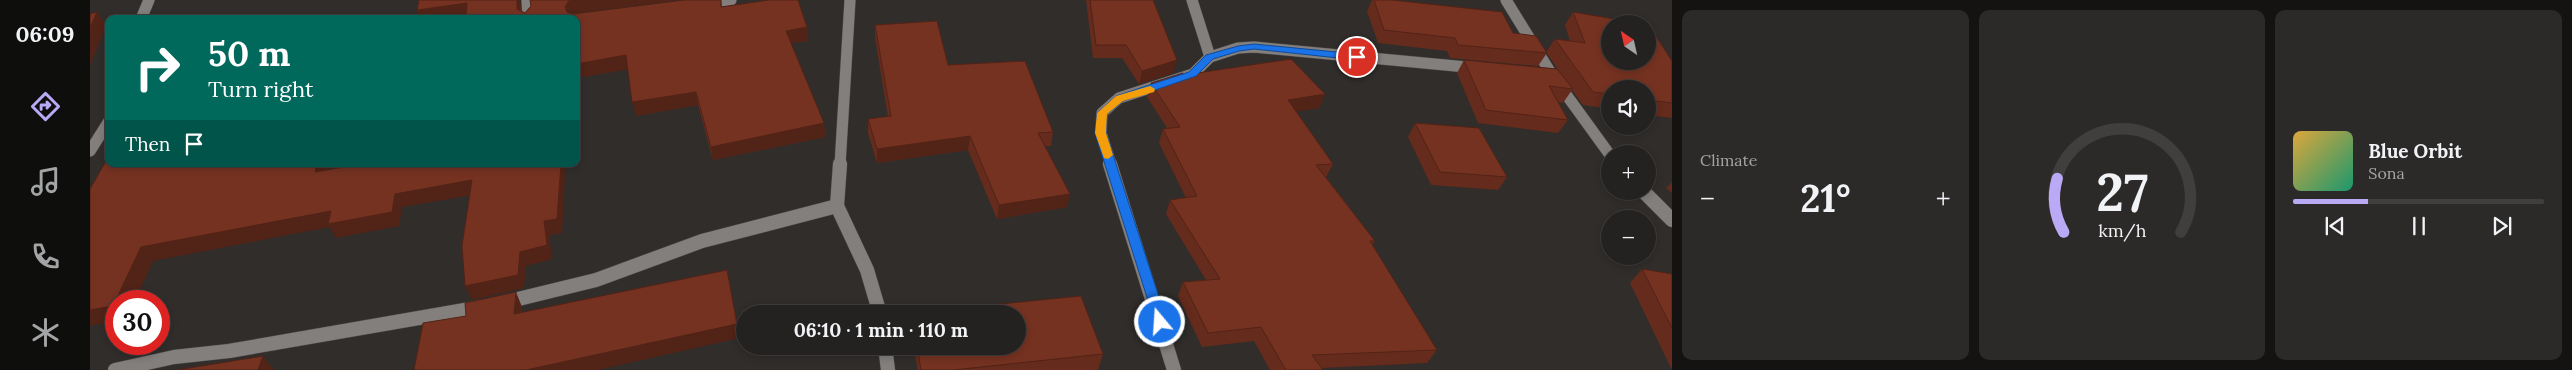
<!DOCTYPE html>
<meta charset="utf-8">
<style>
body{margin:0;font-family:Lora,serif;background:#2c2a29;color:#f1f3f6;height:100vh;display:flex;flex-direction:column;font-size:19px;white-space:nowrap}
*{box-sizing:border-box;margin:0}
p{font-size:16px;color:#a3a4a5}
.icon{flex:none;width:28px;height:28px;fill:none;stroke:currentColor;stroke-width:2;stroke-linecap:round;stroke-linejoin:round}
.map{position:relative;flex:1;overflow:hidden}
.drawer{display:flex;flex-direction:column;gap:10px;padding:10px;background:#141312;width:900px}
.drawer>*{flex:none}
.banner{position:absolute;left:15px;top:15px;width:475px;height:152px;border-radius:10px;box-shadow:0 2px 8px #0003,0 0 0 1px #413f3e;background:#00695c;color:#fff;overflow:hidden}
.needle{width:32px;rotate:326deg}
.controls{position:absolute;left:1511px;top:15px;display:grid;gap:10px}
.controls a{display:grid;place-items:center;width:55px;height:55px;border-radius:50%;background:#242220;box-shadow:0 2px 8px #0003,0 0 0 1px #413f3e;font-size:25px}
.speed{position:absolute;left:15px;top:290px;display:flex;gap:10px;font-size:25px;font-weight:700;text-align:center}
.speed>*{display:grid;place-content:center;width:65px;height:65px;border-radius:50%;background:#242220;box-shadow:0 2px 8px #0003,0 0 0 1px #413f3e;line-height:1}
.speed .limit{border:8px solid #d22;background:#fff;color:#111}
.pin{position:absolute;display:grid;place-items:center;width:42px;height:42px;color:#fff;margin:-21px;border:2px solid #fff;border-radius:50%;box-shadow:0 1px 5px #0007}
.me{position:absolute;width:55px;margin:-28px;rotate:342deg;stroke-linejoin:round;filter:drop-shadow(0 0 4px #0008)}
.turn{display:flex;align-items:center;gap:18px;height:105px;padding:0 20px;font-size:22px}
.turn .icon{width:65px;height:65px;stroke-width:2.5}
.turn b{display:block;font-size:35px;line-height:42px}
.then{display:flex;align-items:center;height:48px;padding:0 20px;background:#0003;gap:10px;font-size:19px}
.big{font-size:38px;font-weight:700;line-height:1.1}
.drawer .tile{flex:1;display:flex;flex-direction:column;justify-content:center;gap:8px;min-width:0;padding:0 18px;border-radius:10px;background:#2c2a29}
.drawer .dial{align-items:center;gap:0}
.dial svg{height:130px;overflow:visible;fill:none;stroke:#413f3e;stroke-width:7;stroke-linecap:round;text-anchor:middle}
.dial text{fill:#f1f3f6;stroke:none}
.song{display:flex;align-items:center;gap:15px}
.cover{width:60px;height:60px;border-radius:8px;background:linear-gradient(135deg,hsl(40 70% 55%),hsl(160 70% 35%))}
.played{height:5px;border-radius:2px;background:linear-gradient(90deg,#baaaf6 30%,#413f3e 30%)}
.keys{display:flex;justify-content:space-around;direction:ltr}
.heat{display:flex;justify-content:space-between;align-items:center;font-size:28px;direction:ltr}
.drawer .tiles{flex:1;display:grid;gap:10px;grid-template-columns:repeat(3,1fr)}
.trip{position:absolute;left:646px;top:305px;width:290px;height:50px;border-radius:25px;background:#242220;box-shadow:0 2px 8px #0003,0 0 0 1px #413f3e;font-weight:700;line-height:50px;text-align:center}
main{display:flex;flex:1;min-height:0}
.menu{display:flex;flex-direction:column;width:90px;justify-content:space-around;align-items:center;background:#0e0e0d;color:#a3a4a5}
.menu .icon{width:35px;height:35px}
.menu .selected{color:#baaaf6}
.menu b{font-size:22px;color:#f1f3f6}
.map>svg:first-child{display:block}
.lines{fill:none;stroke-linecap:round;stroke-linejoin:round}
.minor-far1-casing{stroke:#4b4947;stroke-width:12}
.minor-casing{stroke:#4b4947;stroke-width:15}
.minor-far1{stroke:#827f7d;stroke-width:11}
.minor{stroke:#827f7d;stroke-width:14}
.wall{fill:#652b1c}
.shaded-wall{fill:#522317}
.building{fill:#753221;stroke:#522317}
.route{fill:#1a73e8;stroke:#114b97}
.slow{fill:#f59e0b}
</style>
<main>
<nav class="menu">
<b>06:09</b>
<svg class="icon selected" aria-label="directions" viewBox="0 0 24 24"><path d="M12 3l9 9-9 9-9-9zM9 14v-3h6M13 9l2 2-2 2"/></svg>
<svg class="icon" aria-label="music" viewBox="0 0 24 24"><path d="M9 18V5l10-2v13"/><circle cx="6" cy="18" r="3"/><circle cx="16" cy="16" r="3"/></svg>
<svg class="icon" aria-label="phone" viewBox="0 0 24 24"><path d="M5 4h4l2 5-3 2q2 4 5 5l2-3 5 2v4C11 20 4 13 5 4z"/></svg>
<svg class="icon" aria-label="climate" viewBox="0 0 24 24"><path d="M12 3v18M4 7l16 10M4 17L20 7"/></svg>
</nav>
<div class="map">
<svg width="1582" height="370" viewBox="0 0 1582 370">
<rect width="100%" height="100%" fill="#302d2b"/>
<g class="lines">
<!-- minor-far1 casing -->
<g class="minor-far1-casing">
<g id="minor-far1">
<polyline points="437,0 438,19"/>
<polyline points="1102,0 1120,57"/>
<polyline points="1416,0 1462,75 1520,155"/>
<polyline points="615,3 641,0"/>
<polyline points="51,19 59,0"/>
<polyline points="0,151 19,121"/>
<polyline points="750,165 760,0"/>
<polyline points="1021,165 1011,133 1012,113 1029,98 1103,74 1120,57 1148,48 1164,47 1387,68"/>
</g>
</g>
<!-- minor casing -->
<g class="minor-casing">
<g id="minor">
<polyline points="750,164 747,206 777,270 790,314"/>
<polyline points="1020,164 1084,370"/>
<polyline points="1553,191 1582,220"/>
<polyline points="412,303 506,280 612,241 747,206"/>
<polyline points="795,346 798,370"/>
<polyline points="25,370 84,357 139,351 392,307"/>
</g>
</g>
<!-- minor-far1 -->
<use href="#minor-far1" class="minor-far1"/>
<!-- minor -->
<use href="#minor" class="minor"/>
</g>
<!-- wall -->
<g class="wall">
<polygon points="329,0 430,0 431,11 435,13 441,6 440,0 585,0 485,13 483,14 631,0 632,7 717,27 718,41 701,43 734,123 735,137 623,160 608,105 546,116 538,69 486,78 486,19 376,17 365,19 331,19 327,10"/>
<polygon points="996,0 1063,0 1083,73 1049,84 1032,58 1003,58"/>
<polygon points="1282,0 1302,0 1423,33 1457,53 1448,66 1360,58 1357,51 1288,43 1277,11"/>
<polygon points="1483,12 1582,61 1582,118 1558,115 1558,89 1520,89 1520,109 1493,105 1482,90 1473,103 1468,102 1478,120 1468,133 1388,123 1367,73 1374,60 1475,80 1456,52 1465,39 1480,41 1475,25"/>
<polygon points="785,25 858,65 963,132 961,146 955,146 980,194 977,207 907,219 878,150 787,163 778,133 778,119 798,117 785,38"/>
<polygon points="1061,83 1235,94 1229,108 1206,111 1243,164 1236,177 1285,241 1282,245 1347,350 1337,363 1232,368 1233,370 1180,370 1164,341 1112,347 1088,296 1093,282 1116,280 1076,214 1080,200 1096,198 1069,143 1073,129 1077,128 1057,97"/>
<polygon points="1325,123 1417,177 1408,190 1341,185 1318,137"/>
<polygon points="1582,182 1582,193 1576,188"/>
<polygon points="1552,269 1582,274 1582,368 1581,368 1540,283"/>
<polygon points="823,346 928,346 1013,354 1008,370 828,370"/>
</g>
<!-- shaded-wall -->
<g class="shaded-wall">
<polygon points="427,0 430,0 431,19 427,9"/>
<polygon points="481,0 585,0 485,13 481,15 480,19 475,7 478,2"/>
<polygon points="377,3 382,16 365,19 331,19 327,10"/>
<polygon points="7,12 16,25 0,66 0,28"/>
<polygon points="717,27 718,41 697,44 696,31"/>
<polygon points="536,55 540,69 486,78 486,64"/>
<polygon points="1087,60 1083,73 1049,84 1052,71"/>
<polygon points="606,92 608,105 546,116 542,102"/>
<polygon points="1235,94 1229,108 1192,114 1198,100"/>
<polygon points="734,123 735,137 623,160 621,147"/>
<polygon points="880,136 878,150 787,163 787,149"/>
<polygon points="227,164 239,164 233,186 225,172"/>
<polygon points="471,164 475,164 475,178 472,233 459,235 462,259 436,266 434,288 382,300 375,286 430,252 454,221"/>
<polygon points="382,180 388,194 312,207 309,226 246,238 240,227 63,261 45,301 26,301 26,321 0,326 0,310 51,247 305,194"/>
<polygon points="980,194 977,207 907,219 909,205"/>
<polygon points="426,292 432,307 431,329 424,314"/>
<polygon points="647,324 650,338 508,370 436,370"/>
<polygon points="173,356 184,370 168,370"/>
</g>
<!-- building -->
<g class="building">
<polygon points="329,0 427,0 427,9 435,13 441,6 440,0 481,0 478,2 475,7 477,12 483,14 594,0 631,0 631,7 679,0 708,0 717,27 696,31 734,123 621,147 606,92 542,102 536,55 486,64 486,19 376,19 377,3 327,10"/>
<polygon points="1000,0 1063,0 1087,60 1052,71 1036,45 1006,45"/>
<polygon points="1284,0 1302,0 1412,12 1423,33 1446,36 1457,53 1368,45 1365,38 1294,30"/>
<polygon points="7,12 0,28 0,14"/>
<polygon points="1483,12 1554,24 1520,24 1520,61 1558,61 1558,24 1582,61 1582,103 1558,100 1558,89 1520,89 1520,94 1503,92 1465,39 1495,43"/>
<polygon points="847,21 858,65 935,61 963,132 948,133 980,194 909,205 880,136 787,149 778,119 801,116 785,25"/>
<polygon points="1201,59 1235,94 1198,100 1243,164 1226,165 1285,241 1280,241 1347,350 1222,355 1233,370 1196,370 1171,327 1118,333 1093,282 1130,279 1080,200 1107,196 1073,129 1090,127 1061,83 1093,73 1094,75"/>
<polygon points="1374,60 1467,69 1483,89 1459,86 1478,120 1396,110"/>
<polygon points="1325,123 1389,128 1417,177 1350,172"/>
<polygon points="19,156 19,164 227,164 225,172 271,164 471,164 467,219 454,221 457,245 430,252 428,275 375,286 372,246 382,180 305,194 302,212 238,224 241,211 51,247 23,306 0,310 0,189"/>
<polygon points="1552,269 1582,274 1582,328"/>
<polygon points="637,270 647,324 436,370 324,370 333,323 376,316 375,303 426,292 424,314"/>
<polygon points="991,296 1013,354 863,370 831,370 827,346 928,346 928,314 821,314 821,313"/>
<polygon points="173,356 168,370 87,370"/>
</g>
<!-- route -->
<polygon class="route" points="1164,44 1267,54 1272,57 1267,60 1164,49 1149,51 1123,59 1106,76 1033,101 1017,114 1016,133 1077,322 1070,327 1066,326 1005,133 1007,113 1026,96 1099,72 1116,55 1148,46"/>
<!-- slow -->
<polygon class="slow" points="1060,86 1065,89 1064,92 1033,101 1017,114 1016,133 1023,155 1018,159 1014,158 1005,133 1007,113 1026,96"/>
</svg>
<div class="controls">
<a><svg class="needle" viewBox="-14 -14 28 28"><path d="M0-13l5 13h-10z" fill="#e53935"/><path d="M0 13l5-13h-10z" fill="#a3a4a5"/></svg></a>
<a><svg class="icon" aria-label="sound" viewBox="0 0 24 24"><path d="M4 9h4l5-4v14l-5-4H4zM17 9q2 3 0 6"/></svg></a>
<a>+</a>
<a>−</a>
</div>
<div class="speed"><div class="limit">30</div></div>
<div class="pin" style="left:1267px;top:57px;background:#d93025"><svg class="icon" aria-label="arrive" viewBox="0 0 24 24"><path d="M6 21V4h12l-3 4 3 4H6"/></svg></div>
<svg class="me" style="left:1070px;top:322px" viewBox="-20 -20 40 40"><circle r="17" fill="#1a73e8" stroke="#fff" stroke-width="3"/><path d="M0-11L8 9 0 5-8 9z" fill="#fff"/></svg>
<div class="trip">06:10 · 1 min · 110 m</div>
<div class="banner">
<div class="turn"><svg class="icon" aria-label="right" viewBox="0 0 24 24"><path d="M7 20v-9h11M14 6l5 5-5 5"/></svg><div><b>50 m</b>Turn right</div></div>
<div class="then">Then<svg class="icon" aria-label="arrive" viewBox="0 0 24 24"><path d="M6 21V4h12l-3 4 3 4H6"/></svg></div>
</div>
</div>
<section class="drawer">
<div class="tiles">
<div class="tile"><p>Climate</p>
<div class="heat"><a>−</a><b class="big">21°</b><a>+</a></div>
</div>
<div class="tile dial"><svg viewBox="0 0 100 80">
<path d="M14 69A42 42 0 1 1 86 69"/>
<path d="M14 69A42 42 0 0 1 10 36" stroke="#baaaf6"/>
<text x="50" y="56" font-size="32" font-weight="700">27</text>
<text x="50" y="72" font-size="11">km/h</text>
</svg></div>
<div class="tile">
<div class="song"><i class="cover"></i><div><b>Blue Orbit</b><p>Sona</p></div></div>
<div class="played"></div>
<div class="keys"><svg class="icon" aria-label="previous" viewBox="0 0 24 24"><path d="M18 5L8 12l10 7zM5 5v14"/></svg><svg class="icon" aria-label="pause" viewBox="0 0 24 24"><path d="M8 5v14M16 5v14"/></svg><svg class="icon" aria-label="next" viewBox="0 0 24 24"><path d="M6 5l10 7-10 7zM19 5v14"/></svg></div>
</div>
</div>
</section>
</main>
